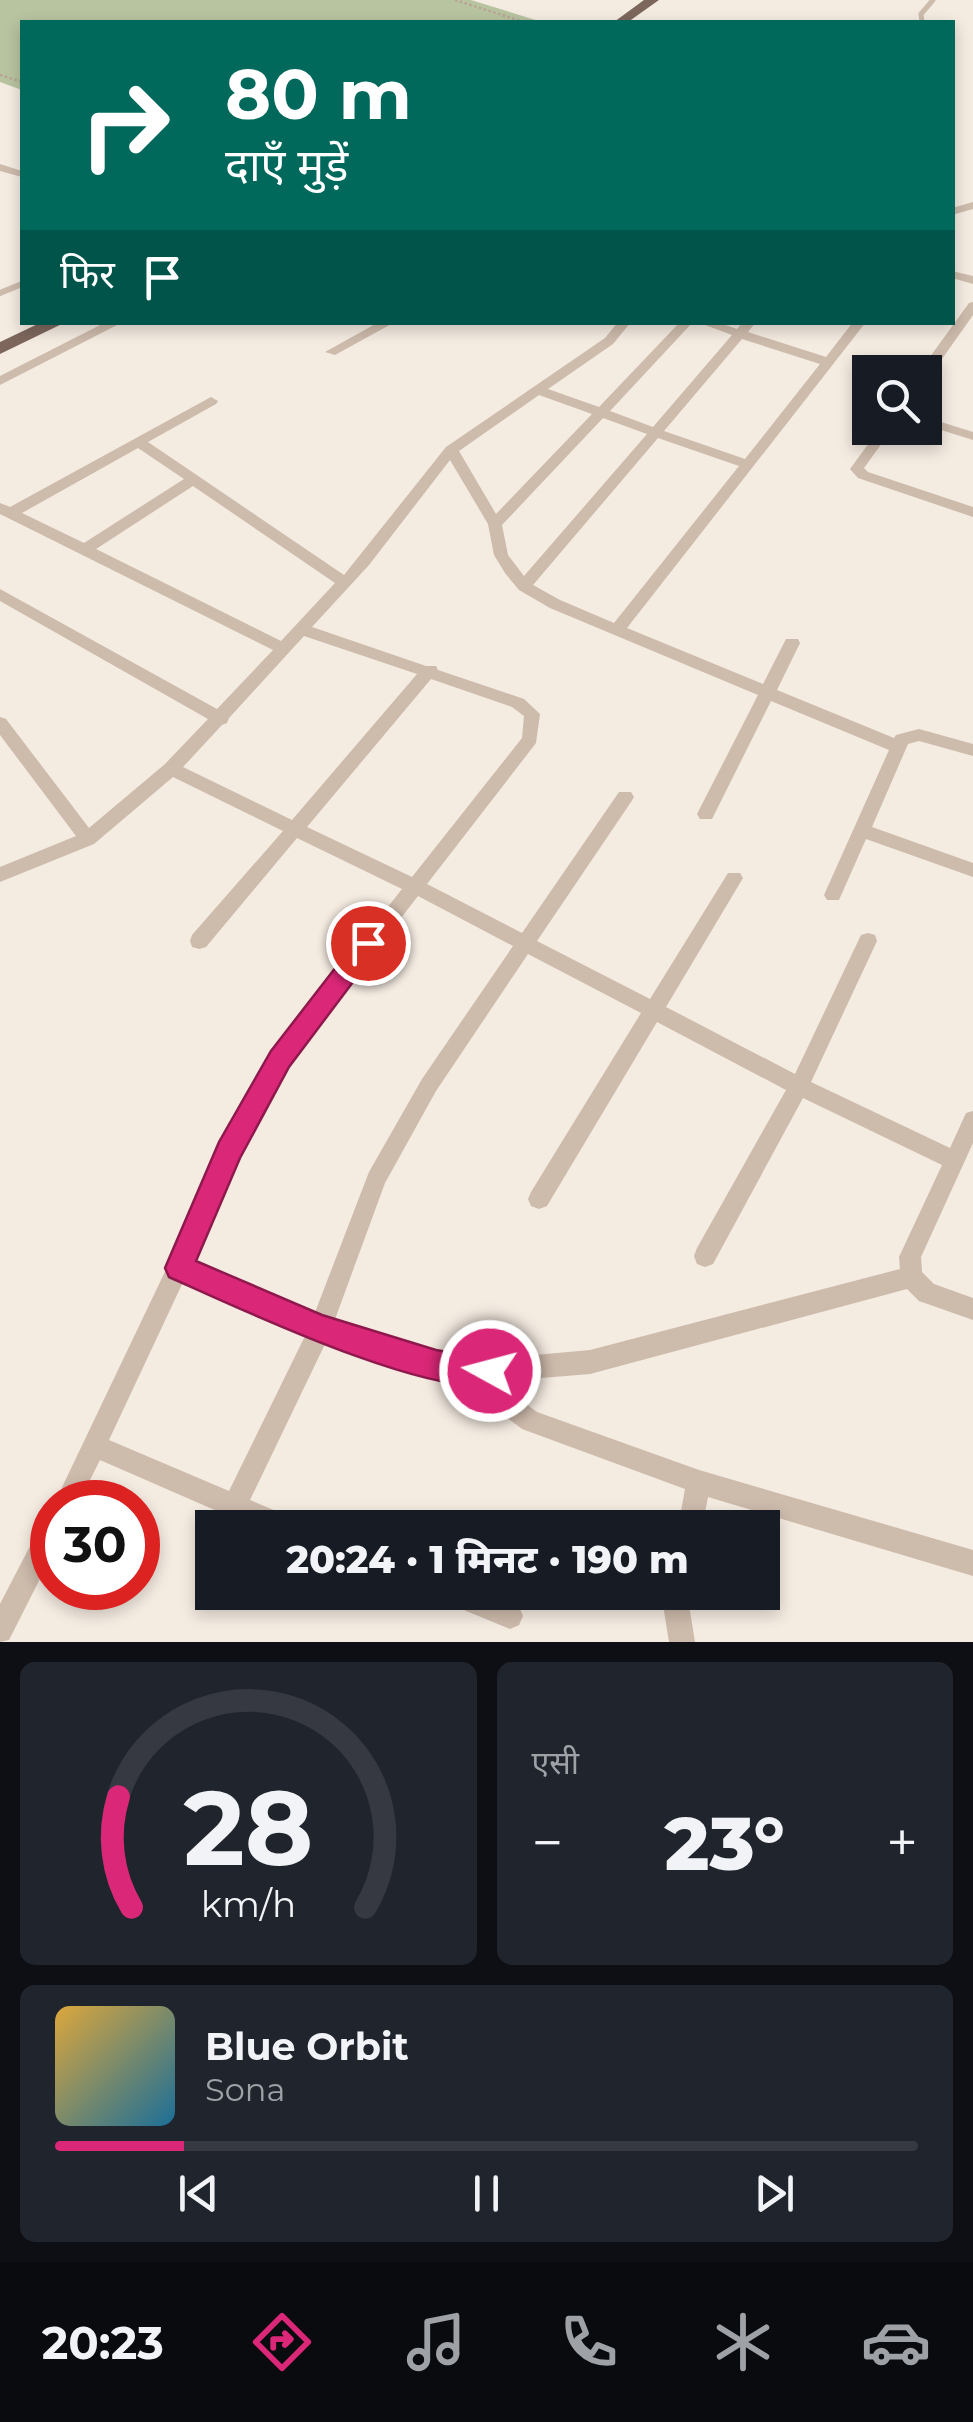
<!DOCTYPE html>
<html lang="hi">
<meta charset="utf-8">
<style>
body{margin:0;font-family:Montserrat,"Noto Sans Devanagari",sans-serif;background:#20242c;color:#f1f3f6;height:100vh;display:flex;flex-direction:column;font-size:38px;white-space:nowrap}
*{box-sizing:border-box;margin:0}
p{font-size:32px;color:#9ea1a6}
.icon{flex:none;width:55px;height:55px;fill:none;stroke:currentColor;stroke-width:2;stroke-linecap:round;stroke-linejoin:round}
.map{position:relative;height:1642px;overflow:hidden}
.drawer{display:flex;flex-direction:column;gap:20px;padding:20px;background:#0d0f14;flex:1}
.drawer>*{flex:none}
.top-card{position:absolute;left:20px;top:20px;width:935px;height:305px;border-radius:0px;box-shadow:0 5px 15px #0003;background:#00695c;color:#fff;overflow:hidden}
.controls{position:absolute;left:852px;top:355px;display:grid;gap:20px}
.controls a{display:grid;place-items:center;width:90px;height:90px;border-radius:0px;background:#171b24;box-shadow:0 5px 15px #0003;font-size:50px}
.speed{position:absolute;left:30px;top:1480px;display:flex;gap:20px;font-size:50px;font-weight:700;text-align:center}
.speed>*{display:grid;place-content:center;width:130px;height:130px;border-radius:50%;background:#171b24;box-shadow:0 5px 15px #0003;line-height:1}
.speed .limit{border:15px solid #d22;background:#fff;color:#111}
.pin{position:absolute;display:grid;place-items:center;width:85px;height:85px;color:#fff;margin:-42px;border:5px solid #fff;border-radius:50%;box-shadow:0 2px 10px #0007}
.me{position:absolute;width:110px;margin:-55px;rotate:277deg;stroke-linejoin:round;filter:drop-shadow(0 0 8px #0008)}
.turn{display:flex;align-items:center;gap:35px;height:210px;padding:0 40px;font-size:45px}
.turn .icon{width:130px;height:130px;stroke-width:2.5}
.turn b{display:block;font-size:70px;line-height:85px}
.then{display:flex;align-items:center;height:95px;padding:0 40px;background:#0003;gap:20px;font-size:38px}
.big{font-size:75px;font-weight:800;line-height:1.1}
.drawer .card{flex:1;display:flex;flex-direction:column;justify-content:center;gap:15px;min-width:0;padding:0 35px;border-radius:15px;background:#20242c}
.drawer .dial{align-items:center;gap:0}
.dial svg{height:260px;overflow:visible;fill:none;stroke:#363941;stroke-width:7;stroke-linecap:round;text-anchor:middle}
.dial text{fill:#f1f3f6;stroke:none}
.song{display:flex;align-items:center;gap:30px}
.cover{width:120px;height:120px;border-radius:15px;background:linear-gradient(135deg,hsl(40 70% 55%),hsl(200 70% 35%))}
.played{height:10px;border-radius:5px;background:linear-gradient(90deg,#db2777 15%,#363941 15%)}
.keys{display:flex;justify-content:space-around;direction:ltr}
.heat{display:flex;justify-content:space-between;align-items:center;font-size:55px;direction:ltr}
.drawer .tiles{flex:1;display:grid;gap:20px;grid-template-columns:1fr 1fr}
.card:last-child{grid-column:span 2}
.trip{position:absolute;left:195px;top:1510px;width:585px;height:100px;border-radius:0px;background:#171b24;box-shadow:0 5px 15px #0003;font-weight:800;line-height:100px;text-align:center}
.tab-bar{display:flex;height:160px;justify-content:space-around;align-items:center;background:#090b0e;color:#9ea1a6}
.tab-bar .icon{width:70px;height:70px}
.tab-bar .selected{color:#db2777}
.tab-bar b{font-size:45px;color:#f1f3f6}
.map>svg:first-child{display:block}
.green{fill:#b8c4a0}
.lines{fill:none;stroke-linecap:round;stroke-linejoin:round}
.path{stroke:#b9a596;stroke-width:2.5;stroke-dasharray:2.5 2.5;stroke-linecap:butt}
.service-far1{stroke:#cdbbac;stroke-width:5}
.service{stroke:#cdbbac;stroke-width:6}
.minor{fill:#cdbbac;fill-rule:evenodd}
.primary{fill:#7d675c;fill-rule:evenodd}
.route{fill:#db2777;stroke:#8e194d;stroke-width:2.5}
</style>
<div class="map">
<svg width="973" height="1642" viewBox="0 0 973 1642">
<rect width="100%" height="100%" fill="#f4ebe1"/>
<!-- green -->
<polygon class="green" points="0,0 471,0 542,22 22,22 22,90 0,82"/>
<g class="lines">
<!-- path -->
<g class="path">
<polyline points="455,0 524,22"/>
<polyline points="0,75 22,82"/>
</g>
<!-- service-far1 -->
<polyline class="service-far1" points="922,22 921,14 933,0"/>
<!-- service -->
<polyline class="service" points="0,293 22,284"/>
<!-- minor -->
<g class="minor">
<polygon points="0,164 22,171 22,177 0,171"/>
<polygon points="973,202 973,209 952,215 952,208"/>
<polygon points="952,271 973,276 973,284 952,278"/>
<polygon points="973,302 973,315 930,376 925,377 925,372 919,372 969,303"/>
<polygon points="106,322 123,322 0,385 0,376"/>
<polygon points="379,322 395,322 335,355 325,352"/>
<path d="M618,322H631L613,344L548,389L599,407L680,322H693L610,411L653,427L732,335L697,322H717L737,329L743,322H756L748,332L826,357L853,322H866L627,628L763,684L786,639H798L800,643L777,690L894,738L896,735L919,729L973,744V756L919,741L908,744L872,827L973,863V877L866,839L839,900H827L824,895L889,750L771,701L712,819H700L697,814L758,695L550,608L519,590L505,573L494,555L488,524L450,460L369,565L312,627L426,666H436L438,670L524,699L540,714L536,743L427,884L522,933L619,792H631L634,797L631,802L537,941L650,999L728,873H740L743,878L740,883L666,1007L795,1074L861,935L868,933L875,935L877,941L811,1082L950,1148L966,1113L973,1111V1143L921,1257L922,1272L934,1284L973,1298V1320L919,1301L907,1289L590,1374L506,1381L510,1392L537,1412L699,1470L973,1550V1576L708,1497L702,1528H678L685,1489L522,1429L494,1408L483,1382L436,1377L326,1342L250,1500L295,1519L298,1528H256L100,1460L79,1502H55L171,1259L222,1144L273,1053L402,889L297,838L206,947L199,949L192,947L190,941L192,935L283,831L173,777L94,844L0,882V867L76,836L0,735V717L6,719L89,828L165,764L208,719L0,601V589L217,709L273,650L0,514V503L10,507L211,397L218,401L216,404L148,442L344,575L446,447L605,338ZM742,339L820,364L745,459L664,431ZM539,395L592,414L496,514L459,451ZM603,418L647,434L524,576L508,555L502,525ZM658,438L739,466L614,623L560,600L533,585ZM138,448L184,479L84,543L22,513ZM193,486L335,583L281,641L96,549ZM304,636L417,674L292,820L183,767L222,725L227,723L229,718ZM431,679L512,707L524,716L522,738L412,877L307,827ZM418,896L513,946L422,1079L369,1172L314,1315L192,1262L237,1157L287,1065ZM528,954L641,1013L531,1192L528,1199L531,1206L539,1209L547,1206L657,1022L786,1090L697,1248L694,1256L697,1264L705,1267L713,1264L803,1098L942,1165L899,1257L900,1269L590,1350L490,1359L436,1353L334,1322L385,1183L436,1091ZM184,1280L306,1334L229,1491L109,1440Z"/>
<polygon points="925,417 973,432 973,440 925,425"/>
<polygon points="880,428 893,428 864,468 868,472 973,507 973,517 858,478 850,469"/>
<polygon points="52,1518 52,1555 9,1640 0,1642 0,1604 43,1521"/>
<polygon points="439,1592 484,1592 519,1607 523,1616 519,1625 510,1629 442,1601"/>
<polygon points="665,1592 691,1592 689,1605 695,1642 669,1642 663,1605"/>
</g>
<!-- primary -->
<g class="primary">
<polygon points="644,0 659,0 628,22 614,22"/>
<polygon points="42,322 66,322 0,354 0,342"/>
</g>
</g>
<!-- route -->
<path class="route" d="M368,933L377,936L380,943L377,950L289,1067L240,1158L196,1261L322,1315L436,1350L501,1361L505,1371L501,1382C443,1406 230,1304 169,1277L165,1268L219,1142L271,1051L360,936Z"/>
</svg>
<div class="controls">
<a><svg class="icon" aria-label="search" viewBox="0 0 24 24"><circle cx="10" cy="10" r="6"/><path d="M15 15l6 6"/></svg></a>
</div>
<div class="speed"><div class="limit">30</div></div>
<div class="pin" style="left:368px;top:943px;background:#d93025"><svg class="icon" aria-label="arrive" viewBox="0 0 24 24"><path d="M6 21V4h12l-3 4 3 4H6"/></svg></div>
<svg class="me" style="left:490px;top:1371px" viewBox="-20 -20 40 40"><circle r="17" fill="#db2777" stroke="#fff" stroke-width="3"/><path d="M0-11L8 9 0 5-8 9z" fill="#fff"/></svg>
<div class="trip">20:24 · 1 मिनट · 190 m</div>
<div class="top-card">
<div class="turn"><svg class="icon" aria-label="right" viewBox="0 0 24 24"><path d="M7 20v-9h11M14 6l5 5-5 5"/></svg><div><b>80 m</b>दाएँ मुड़ें</div></div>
<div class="then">फिर<svg class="icon" aria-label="arrive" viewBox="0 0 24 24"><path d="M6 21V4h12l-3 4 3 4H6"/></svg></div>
</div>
</div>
<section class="drawer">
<div class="tiles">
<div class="card dial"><svg viewBox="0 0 100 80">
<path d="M14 69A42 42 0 1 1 86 69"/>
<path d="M14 69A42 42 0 0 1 10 35" stroke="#db2777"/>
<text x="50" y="56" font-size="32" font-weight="700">28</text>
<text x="50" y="72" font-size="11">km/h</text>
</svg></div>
<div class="card"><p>एसी</p>
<div class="heat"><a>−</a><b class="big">23°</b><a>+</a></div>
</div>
<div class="card">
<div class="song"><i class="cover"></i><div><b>Blue Orbit</b><p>Sona</p></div></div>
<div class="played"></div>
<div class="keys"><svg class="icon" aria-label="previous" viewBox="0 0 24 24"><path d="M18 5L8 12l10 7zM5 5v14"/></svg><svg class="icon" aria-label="pause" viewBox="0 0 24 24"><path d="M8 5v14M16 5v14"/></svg><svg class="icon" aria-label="next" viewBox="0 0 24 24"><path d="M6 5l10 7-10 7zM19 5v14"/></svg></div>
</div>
</div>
</section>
<nav class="tab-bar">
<b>20:23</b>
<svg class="icon selected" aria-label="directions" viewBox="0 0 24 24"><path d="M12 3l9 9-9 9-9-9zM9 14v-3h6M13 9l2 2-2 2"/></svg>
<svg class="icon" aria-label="music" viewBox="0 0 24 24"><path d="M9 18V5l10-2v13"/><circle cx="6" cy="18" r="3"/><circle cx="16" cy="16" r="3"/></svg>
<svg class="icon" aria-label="phone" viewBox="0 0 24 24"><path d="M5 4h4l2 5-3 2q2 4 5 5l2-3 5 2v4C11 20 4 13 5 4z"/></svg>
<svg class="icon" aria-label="climate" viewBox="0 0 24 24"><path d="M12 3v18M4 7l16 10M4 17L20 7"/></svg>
<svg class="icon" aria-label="car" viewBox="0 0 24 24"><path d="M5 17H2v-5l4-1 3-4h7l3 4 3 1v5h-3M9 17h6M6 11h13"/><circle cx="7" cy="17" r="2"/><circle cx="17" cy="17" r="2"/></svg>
</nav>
